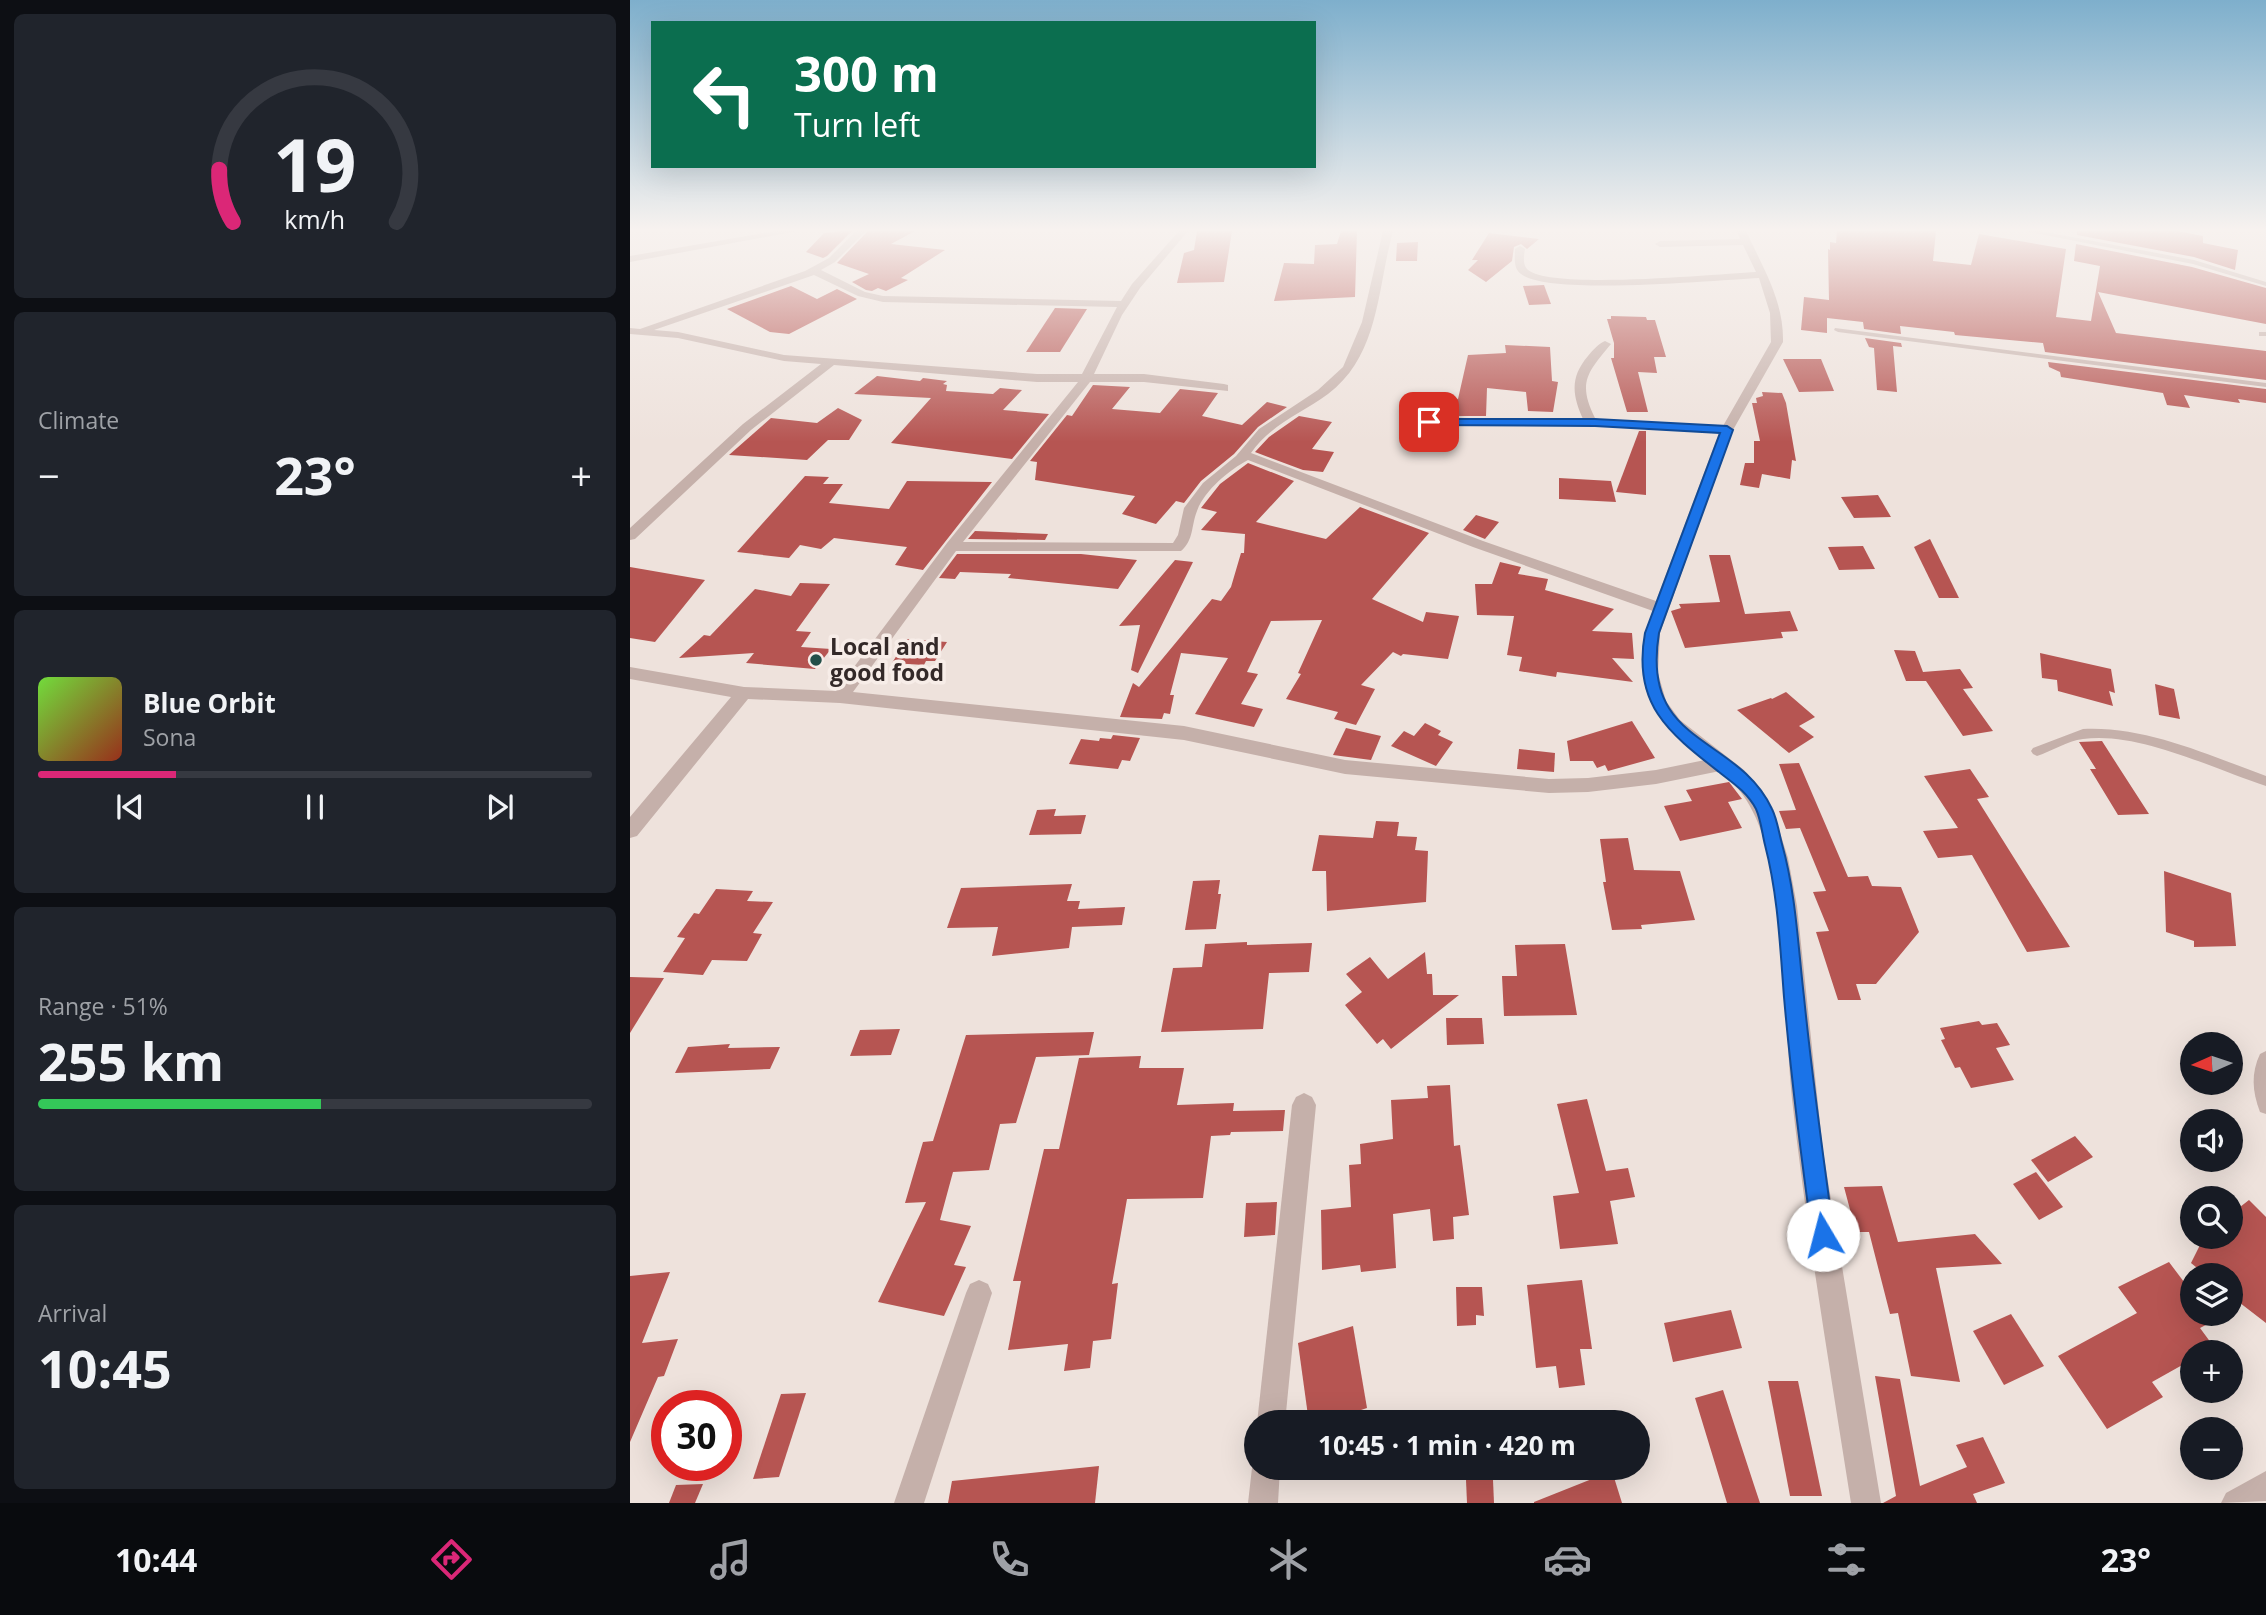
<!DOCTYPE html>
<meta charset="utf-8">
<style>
body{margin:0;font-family:"Open Sans",sans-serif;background:#20242c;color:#f1f3f6;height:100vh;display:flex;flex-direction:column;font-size:26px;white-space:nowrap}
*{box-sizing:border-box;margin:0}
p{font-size:23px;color:#9ea1a6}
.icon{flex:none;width:38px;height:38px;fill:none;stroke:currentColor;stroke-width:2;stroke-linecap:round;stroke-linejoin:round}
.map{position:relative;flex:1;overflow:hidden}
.details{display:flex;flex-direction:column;gap:14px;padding:14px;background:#0d0f14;width:630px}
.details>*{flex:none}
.top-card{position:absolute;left:21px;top:21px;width:665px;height:147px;border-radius:0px;box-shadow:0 7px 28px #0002;background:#0b6e4f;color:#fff;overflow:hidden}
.needle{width:46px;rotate:267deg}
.tools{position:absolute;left:1550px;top:1032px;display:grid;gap:14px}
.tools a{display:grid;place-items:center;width:63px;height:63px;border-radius:50%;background:#171b24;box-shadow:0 7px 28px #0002;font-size:35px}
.speed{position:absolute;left:21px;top:1390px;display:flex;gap:14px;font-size:35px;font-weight:700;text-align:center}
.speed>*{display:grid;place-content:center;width:91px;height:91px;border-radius:50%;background:#171b24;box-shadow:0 7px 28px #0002;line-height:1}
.speed .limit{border:10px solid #d22;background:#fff;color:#111}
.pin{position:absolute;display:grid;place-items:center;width:60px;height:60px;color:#fff;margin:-30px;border-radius:14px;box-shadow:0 4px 10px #0006}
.me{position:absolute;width:77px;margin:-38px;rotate:352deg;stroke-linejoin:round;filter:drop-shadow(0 0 5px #0008)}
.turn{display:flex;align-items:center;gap:24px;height:147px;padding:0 28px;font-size:32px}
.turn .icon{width:91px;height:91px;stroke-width:2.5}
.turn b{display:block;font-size:49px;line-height:60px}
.big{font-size:52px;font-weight:700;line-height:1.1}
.details .widget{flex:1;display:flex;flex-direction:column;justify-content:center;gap:10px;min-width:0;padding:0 24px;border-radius:10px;background:#20242c}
.details .dial{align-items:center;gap:0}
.dial svg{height:182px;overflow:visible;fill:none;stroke:#363941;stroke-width:7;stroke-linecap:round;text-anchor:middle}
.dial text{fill:#f1f3f6;stroke:none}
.song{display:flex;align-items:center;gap:21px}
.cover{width:84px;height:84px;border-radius:10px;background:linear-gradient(135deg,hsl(100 70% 55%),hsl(10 70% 35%))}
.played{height:7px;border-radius:4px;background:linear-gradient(90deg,#db2777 25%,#363941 25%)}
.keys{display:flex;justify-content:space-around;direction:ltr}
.heat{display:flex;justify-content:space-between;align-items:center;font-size:38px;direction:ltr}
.charge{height:10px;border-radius:5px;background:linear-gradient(90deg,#34c759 51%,#363941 0)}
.trip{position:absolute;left:614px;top:1410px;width:406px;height:70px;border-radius:35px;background:#171b24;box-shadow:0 7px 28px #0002;font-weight:700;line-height:70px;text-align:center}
.dock{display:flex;height:112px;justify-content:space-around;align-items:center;background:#090b0e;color:#9ea1a6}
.dock .icon{width:49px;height:49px}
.dock .active{color:#db2777}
.dock b{font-size:32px;color:#f1f3f6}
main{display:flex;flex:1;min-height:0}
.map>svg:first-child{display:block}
.building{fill:#b65552}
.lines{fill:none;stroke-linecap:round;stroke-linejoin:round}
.service{fill:#c5b0aa;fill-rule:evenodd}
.minor{fill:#c5b0aa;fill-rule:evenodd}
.tertiary{fill:#c5b0aa;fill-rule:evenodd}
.route{fill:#1a73e8;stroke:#114b97;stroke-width:2}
.poi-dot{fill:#234f49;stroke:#f7ede8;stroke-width:2.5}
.labels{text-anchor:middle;stroke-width:7;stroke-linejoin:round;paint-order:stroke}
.poi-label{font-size:23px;font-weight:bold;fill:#332928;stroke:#f7ede8;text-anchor:start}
</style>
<main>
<section class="details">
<div class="widget dial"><svg viewBox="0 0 100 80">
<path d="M14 69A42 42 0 1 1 86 69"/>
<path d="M14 69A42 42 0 0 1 8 46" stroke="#db2777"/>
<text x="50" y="56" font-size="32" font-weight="700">19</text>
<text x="50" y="72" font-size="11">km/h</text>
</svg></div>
<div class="widget"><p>Climate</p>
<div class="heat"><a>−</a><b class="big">23°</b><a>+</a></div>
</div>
<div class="widget">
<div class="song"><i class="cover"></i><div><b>Blue Orbit</b><p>Sona</p></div></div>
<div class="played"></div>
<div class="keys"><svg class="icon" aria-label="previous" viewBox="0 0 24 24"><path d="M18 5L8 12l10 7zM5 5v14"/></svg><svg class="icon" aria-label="pause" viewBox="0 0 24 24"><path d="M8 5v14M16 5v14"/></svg><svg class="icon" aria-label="next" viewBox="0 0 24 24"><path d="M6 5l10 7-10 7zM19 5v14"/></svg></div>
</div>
<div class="widget"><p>Range · 51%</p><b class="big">255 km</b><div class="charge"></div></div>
<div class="widget"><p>Arrival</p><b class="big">10:45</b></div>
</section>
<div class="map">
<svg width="1636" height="1503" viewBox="0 0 1636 1503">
<rect width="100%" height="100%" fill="#eee2dc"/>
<!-- building -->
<g class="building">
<polygon points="212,231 222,231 197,256 193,258 176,252 194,233"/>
<polygon points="238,231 285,231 261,244 315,250 271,278 278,280 256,291 248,288 242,291 236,290 222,282 239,274 207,263"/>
<polygon points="567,231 602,231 594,282 547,283 554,253 564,250"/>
<polygon points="711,231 727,231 725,297 644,301 654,263 684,264 685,245 707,244"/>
<polygon points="1207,231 1306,231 1303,261 1341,265 1349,234 1436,249 1426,317 1461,321 1470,266 1444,261 1446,244 1562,267 1636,288 1636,324 1468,292 1486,333 1636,351 1636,380 1415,352 1413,343 1325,335 1324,332 1270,326 1271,334 1234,329 1233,322 1197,318 1197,333 1171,330 1174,297 1199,300 1198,249 1200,250 1200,242 1206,243"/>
<polygon points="1447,231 1547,231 1573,236 1573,243 1608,250 1605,270 1564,257 1447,235"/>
<polygon points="859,233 909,239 897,249 891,244 884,247 882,261 856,282 838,270 848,260 842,260"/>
<polygon points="788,242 787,261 766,261 767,243"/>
<polygon points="914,285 921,304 899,305 893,286"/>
<polygon points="161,286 187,299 207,289 227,299 159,334 140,332 97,309"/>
<polygon points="425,308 457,309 430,352 396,352"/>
<polygon points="981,316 1016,317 1017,320 1025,320 1036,357 1024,357 1027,373 1008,372 1018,412 997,412 981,358 984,358 984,343 977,319 981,319"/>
<polygon points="1235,338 1271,343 1272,347 1263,346 1267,392 1247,390 1244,348 1239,347"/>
<polygon points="875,345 920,347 922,381 928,382 923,412 898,411 896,392 857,388 856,416 822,416 824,398 828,399 838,355 876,353"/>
<polygon points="1153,359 1191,359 1204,391 1169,392"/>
<polygon points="1418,362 1636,389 1636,403 1608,399 1610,403 1554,395 1560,408 1537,405 1533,393 1431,377 1430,372 1419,367"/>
<polygon points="247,376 290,381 293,378 317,381 313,384 317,385 316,391 363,394 370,388 392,390 373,410 419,414 382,459 261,443 301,398 224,394"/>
<polygon points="463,385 500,387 482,409 530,413 550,389 588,393 572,416 612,425 637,402 657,407 628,427 604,454 571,481 554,503 546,501 526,524 492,514 505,496 405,480 407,462 400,461 437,415 442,416"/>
<polygon points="1132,392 1152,393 1156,403 1166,461 1162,460 1160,479 1132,474 1129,488 1110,485 1115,463 1124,463 1124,441 1130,441 1122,403 1127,403 1126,398 1133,396"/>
<polygon points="208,408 232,420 219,440 198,440 177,460 99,455 141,418 187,423"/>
<polygon points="669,416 702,422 682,449 704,452 693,472 673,470 625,452 639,437"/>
<polygon points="1009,431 1016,431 1016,495 986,492"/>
<polygon points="618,463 664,481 626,522 696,539 730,507 799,533 742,599 793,622 796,612 829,616 818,659 773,654 771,656 763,652 731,685 745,689 726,725 704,719 708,712 656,699 671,674 668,673 692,620 641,621 617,672 628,674 611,704 633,709 624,727 565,714 598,658 551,653 540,695 544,695 540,714 534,713 532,719 490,717 503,683 509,687 582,599 591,601 601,587 611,553 614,553 615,534 571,530 587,512 571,508 590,484"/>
<polygon points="175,476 199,477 193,484 213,484 199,503 259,509 277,481 362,482 293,570 265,565 277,547 204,538 191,549 170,545 159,558 107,552"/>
<polygon points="929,478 981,481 986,502 929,499"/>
<polygon points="1248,495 1261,517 1224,518 1211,497"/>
<polygon points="846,515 869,522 855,539 833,530"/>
<polygon points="345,531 418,534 415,540 338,539"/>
<polygon points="1300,539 1329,598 1309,598 1284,547"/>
<polygon points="1233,546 1245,569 1209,570 1198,547"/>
<polygon points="327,554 451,554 507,560 488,589 378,578 381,574 330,572 325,579 309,578"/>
<polygon points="1079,555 1100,555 1115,614 1160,611 1168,631 1151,632 1153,638 1055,648 1041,611 1051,608 1049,604 1090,602"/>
<polygon points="545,560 563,562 508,673 501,670 510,625 489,626"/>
<polygon points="870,562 891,567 888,574 918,579 915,590 984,609 962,631 1002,633 1004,659 982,658 1003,682 927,672 926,677 889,671 892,657 877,655 884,616 847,615 845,584 862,584"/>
<polygon points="0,567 75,580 25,642 0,638"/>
<polygon points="170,583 200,584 166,631 181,632 171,647 201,649 185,669 116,663 124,653 49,658 74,635 80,636 125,589 161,596"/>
<polygon points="277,639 317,642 305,661 296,661 294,665 262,663"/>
<polygon points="1264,650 1285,651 1293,672 1330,669 1343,688 1333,689 1363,731 1333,736 1296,681 1276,681"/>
<polygon points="1410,653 1481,669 1485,693 1479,691 1483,706 1428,691 1427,680 1412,678"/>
<polygon points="1525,684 1544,689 1550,719 1529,715"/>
<polygon points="1156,692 1185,717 1169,726 1184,737 1159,753 1107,710 1141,698 1142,699"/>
<polygon points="1002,721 1025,758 978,771 975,765 967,768 963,761 940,761 937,741"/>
<polygon points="795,723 811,731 808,735 823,742 806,766 761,746 774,731 784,736"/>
<polygon points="716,728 751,736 741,760 703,755"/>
<polygon points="483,735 510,738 500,761 492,760 488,769 439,764 451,739 469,741 470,738 481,739"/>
<polygon points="1472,741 1488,766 1519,814 1488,815 1460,769 1466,769 1449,742"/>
<polygon points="889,749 925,753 924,772 887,769"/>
<polygon points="1169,763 1218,877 1238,876 1242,886 1271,887 1289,932 1246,984 1226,984 1231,1000 1208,1000 1186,932 1199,931 1183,892 1196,891 1170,828 1156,829 1149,811 1166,810 1149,764"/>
<polygon points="1340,769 1359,797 1347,799 1440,947 1397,952 1342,855 1308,858 1293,831 1328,828 1294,776"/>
<polygon points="1099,782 1112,799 1098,802 1112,828 1050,841 1034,806 1062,801 1056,790"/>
<polygon points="426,809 424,816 456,815 451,834 399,835 407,810"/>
<polygon points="746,821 769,822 767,836 787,837 785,850 798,851 796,902 697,911 696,871 682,871 689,835 743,838"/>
<polygon points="998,838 1004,870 1050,871 1065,920 1011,925 1012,929 982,930 973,882 976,882 970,839"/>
<polygon points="1534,871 1601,893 1606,946 1564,947 1564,941 1536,932"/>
<polygon points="590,880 588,894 591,894 586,929 555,930 563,881"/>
<polygon points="442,884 437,901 450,901 448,909 495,907 492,925 442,927 439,948 362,956 368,927 317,928 331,888"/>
<polygon points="86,889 123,891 117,901 143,902 123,933 132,934 117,961 82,960 73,975 33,972 55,938 47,937 64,913 69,914"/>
<polygon points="617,942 617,945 682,943 679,972 639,973 633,1029 531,1032 543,968 572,967 575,944"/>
<polygon points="935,944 947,1015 874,1016 872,976 887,976 885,945"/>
<polygon points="795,952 797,974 802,974 803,995 829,995 761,1049 753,1039 747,1044 715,1005 732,992 716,974 740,957 758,979"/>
<polygon points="0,977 34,978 0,1033"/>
<polygon points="816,1018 852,1018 854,1044 817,1045"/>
<polygon points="1349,1021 1352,1025 1367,1023 1380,1045 1366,1048 1384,1080 1341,1088 1330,1067 1325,1068 1311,1040 1315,1039 1310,1028"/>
<polygon points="270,1029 261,1055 220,1056 230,1030"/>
<polygon points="464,1032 459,1055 406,1057 386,1123 370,1124 359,1170 323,1172 310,1220 341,1226 324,1265 336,1267 314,1316 248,1302 296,1202 275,1203 293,1142 303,1141 336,1035"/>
<polygon points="100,1044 98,1048 150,1047 140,1069 45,1073 58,1047"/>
<polygon points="511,1056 509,1068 554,1068 547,1105 604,1103 603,1111 655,1110 653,1131 601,1132 600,1135 581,1136 573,1198 497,1199 482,1284 488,1283 481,1339 463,1341 460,1368 434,1371 438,1344 378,1350 391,1281 383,1281 414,1149 429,1149 449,1058"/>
<polygon points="820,1085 824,1146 830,1145 839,1215 823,1217 824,1239 803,1241 800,1209 763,1214 766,1268 731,1272 730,1265 692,1270 691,1210 721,1207 719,1165 731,1164 730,1144 763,1139 761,1100 798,1098 797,1086"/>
<polygon points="957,1099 976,1171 998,1168 1005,1197 980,1201 988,1244 930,1249 923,1196 949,1193 927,1104"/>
<polygon points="1445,1136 1463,1157 1418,1182 1401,1160"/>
<polygon points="1406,1172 1433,1207 1409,1220 1383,1184"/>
<polygon points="1252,1186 1268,1242 1345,1234 1372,1264 1306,1268 1330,1382 1281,1376 1268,1313 1260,1314 1239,1232 1226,1232 1214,1187"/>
<polygon points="1619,1200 1636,1217 1636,1323 1601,1296 1601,1276 1577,1276 1561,1263 1574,1237 1601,1237 1601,1214"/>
<polygon points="647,1202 645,1235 614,1237 616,1203"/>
<polygon points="1539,1262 1563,1294 1563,1314 1597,1314 1570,1328 1584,1347 1574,1353 1563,1353 1563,1359 1522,1382 1533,1397 1477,1429 1428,1356 1507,1313 1488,1287"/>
<polygon points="40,1272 12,1343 48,1339 34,1376 28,1377 0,1442 0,1276"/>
<polygon points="952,1280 962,1349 950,1349 955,1385 929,1388 926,1366 906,1368 897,1285"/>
<polygon points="826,1287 852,1287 854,1316 846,1315 846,1325 827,1326"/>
<polygon points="1101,1310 1112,1348 1043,1362 1034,1323"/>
<polygon points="1381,1314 1414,1366 1374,1385 1343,1331"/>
<polygon points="723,1326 737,1408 692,1423 679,1423 668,1343"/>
<polygon points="1245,1376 1270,1379 1290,1486 1337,1467 1326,1445 1353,1437 1375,1483 1343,1494 1347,1503 1253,1503 1266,1496"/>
<polygon points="1138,1381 1168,1381 1192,1496 1160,1496"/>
<polygon points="1093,1390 1124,1485 1130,1503 1097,1503 1065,1398"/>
<polygon points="176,1393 149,1477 123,1479 151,1394"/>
<polygon points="469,1466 465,1503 318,1503 322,1481"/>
<polygon points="982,1471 992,1503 904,1503 904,1502"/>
<polygon points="836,1480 863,1480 864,1503 837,1503"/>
<polygon points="73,1484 65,1503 39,1503 46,1485"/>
</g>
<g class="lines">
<!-- service -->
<g class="service">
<polygon points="1394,231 1410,231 1564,260 1636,282 1636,286 1563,264"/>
<polygon points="1205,328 1636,383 1636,387 1208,332 1204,330"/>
<rect x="1629" y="332" width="7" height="4"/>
<path d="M1453,729C1516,726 1578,755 1636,776V786C1584,769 1508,731 1453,739C1437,741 1422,751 1407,756L1403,754L1401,751L1403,748Z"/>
<path d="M1636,1051V1114L1630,1112C1622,1091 1621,1073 1630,1054Z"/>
</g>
<!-- minor -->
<g class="minor">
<polygon points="145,231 168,231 0,262 0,256"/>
<path d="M226,231H236L205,262L191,270L235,292L253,296L491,301L502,284L549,231H558L510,288L492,315L464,374H514L594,384L598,385V391L514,382H460L333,542L543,543L548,535L554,508L573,483L606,456L629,429L688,390L713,367L732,322L753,231H763C747,288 750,355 698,394C672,413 640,425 621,453L853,541L1026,601L1089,433L967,426H799L793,422L799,418L953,419C942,395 940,377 958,356C963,350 968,344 975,341L981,344C958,372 947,382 965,418L977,421L1093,426L1141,342L1140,313L1129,278C1086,280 919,296 891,274C883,268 885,258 885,249L890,246L895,249C894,255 892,265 898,270C923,290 1086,274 1126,272L1113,245L1030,247L1025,244L1030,241L1110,239L1107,231H1116C1133,268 1154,301 1153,342L1103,430L1030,633L1028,673L1036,701L1050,720L1114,770L1132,791L1147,823L1158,858L1167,906L1193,1151L1251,1503H1221C1200,1369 1177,1234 1162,1099C1154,1022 1158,937 1140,862C1131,825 1120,795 1090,771L1026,784L958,792L919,793L715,774L554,740L210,703L118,699L7,836L0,838V817L101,697L0,679V667L114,687L206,691L317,543L448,382H407L204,365L121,430L5,539L0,540V528L113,424L191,364L154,361L48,338L0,334V328L10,329L175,271L199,258ZM184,275L228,296L253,302L487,307L452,374H407L154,355L48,332L24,330ZM618,460L843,547L1023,611C997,679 1019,720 1075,760L1026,770L958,778L919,779L715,760L554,726L223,692L326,551H551C564,540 561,526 567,511C574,491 599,470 618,460Z"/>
<polygon points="674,1093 682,1097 686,1105 655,1423 627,1423 662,1105 666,1097"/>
<polygon points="349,1280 358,1284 362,1293 294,1503 264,1503 336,1293 340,1284"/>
<polygon points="626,1458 626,1468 650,1468 648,1503 618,1503 622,1468"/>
</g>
<!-- tertiary -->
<polygon class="tertiary" points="1636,1471 1636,1501 1591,1503 1596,1493"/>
</g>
<!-- sky -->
<linearGradient id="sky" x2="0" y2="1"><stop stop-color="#7eafcc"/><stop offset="0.52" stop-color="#f7f2ef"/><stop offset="1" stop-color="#f7f2ef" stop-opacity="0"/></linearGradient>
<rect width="1636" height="442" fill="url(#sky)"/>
<!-- route -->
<path class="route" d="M799,419H965L1097,426L1103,430L1029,633C1010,747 1107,734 1142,809C1147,819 1149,833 1152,844C1166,894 1168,946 1174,997C1182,1077 1193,1155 1204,1235L1201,1243L1193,1246L1185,1243L1182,1235C1171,1156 1161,1077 1154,997C1150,946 1148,895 1135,845C1132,833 1131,820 1126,809C1117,792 1103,783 1089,772C1038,732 1002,704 1015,633L1090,433L965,426L795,425V420Z"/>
<!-- markers -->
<circle class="poi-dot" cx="186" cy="660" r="7"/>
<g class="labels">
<!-- poi labels -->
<g class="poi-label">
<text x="200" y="655">Local and<tspan x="200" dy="26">good food</tspan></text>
</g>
</g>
</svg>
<div class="tools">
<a><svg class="needle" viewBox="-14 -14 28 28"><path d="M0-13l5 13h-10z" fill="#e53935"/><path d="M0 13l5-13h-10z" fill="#9ea1a6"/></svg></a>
<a><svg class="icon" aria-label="sound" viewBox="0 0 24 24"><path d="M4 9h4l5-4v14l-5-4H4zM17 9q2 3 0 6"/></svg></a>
<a><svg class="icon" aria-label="search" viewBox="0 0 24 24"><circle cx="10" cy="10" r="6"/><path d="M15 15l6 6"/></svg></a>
<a><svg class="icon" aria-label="layers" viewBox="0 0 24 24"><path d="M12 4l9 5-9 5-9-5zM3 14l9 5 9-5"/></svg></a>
<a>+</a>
<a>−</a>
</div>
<div class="speed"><div class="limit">30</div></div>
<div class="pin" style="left:799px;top:422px;background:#d93025"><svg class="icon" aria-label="arrive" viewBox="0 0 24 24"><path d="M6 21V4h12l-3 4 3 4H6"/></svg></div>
<svg class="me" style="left:1193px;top:1235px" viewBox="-20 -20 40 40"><circle r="19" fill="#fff"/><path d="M0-13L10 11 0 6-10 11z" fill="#1a73e8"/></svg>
<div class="trip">10:45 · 1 min · 420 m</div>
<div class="top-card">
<div class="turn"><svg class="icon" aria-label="left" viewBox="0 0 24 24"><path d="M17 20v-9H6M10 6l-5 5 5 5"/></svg><div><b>300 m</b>Turn left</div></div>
</div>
</div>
</main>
<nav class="dock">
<b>10:44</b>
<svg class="icon active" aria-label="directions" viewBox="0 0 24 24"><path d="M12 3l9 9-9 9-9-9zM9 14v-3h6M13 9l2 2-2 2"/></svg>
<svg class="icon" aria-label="music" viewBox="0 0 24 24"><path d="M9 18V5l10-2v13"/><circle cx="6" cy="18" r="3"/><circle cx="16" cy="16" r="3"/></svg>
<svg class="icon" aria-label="phone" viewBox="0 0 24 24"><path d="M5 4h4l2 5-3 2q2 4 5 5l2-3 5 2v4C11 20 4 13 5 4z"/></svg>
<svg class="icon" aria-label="climate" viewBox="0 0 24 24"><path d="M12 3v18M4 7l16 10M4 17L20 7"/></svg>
<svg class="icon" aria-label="car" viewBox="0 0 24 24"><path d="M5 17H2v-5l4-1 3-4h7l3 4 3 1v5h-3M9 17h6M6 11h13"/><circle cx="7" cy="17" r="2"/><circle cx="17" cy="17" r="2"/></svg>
<svg class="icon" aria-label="filters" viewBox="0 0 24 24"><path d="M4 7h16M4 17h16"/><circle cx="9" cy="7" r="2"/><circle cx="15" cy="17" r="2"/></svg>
<b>23°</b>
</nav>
